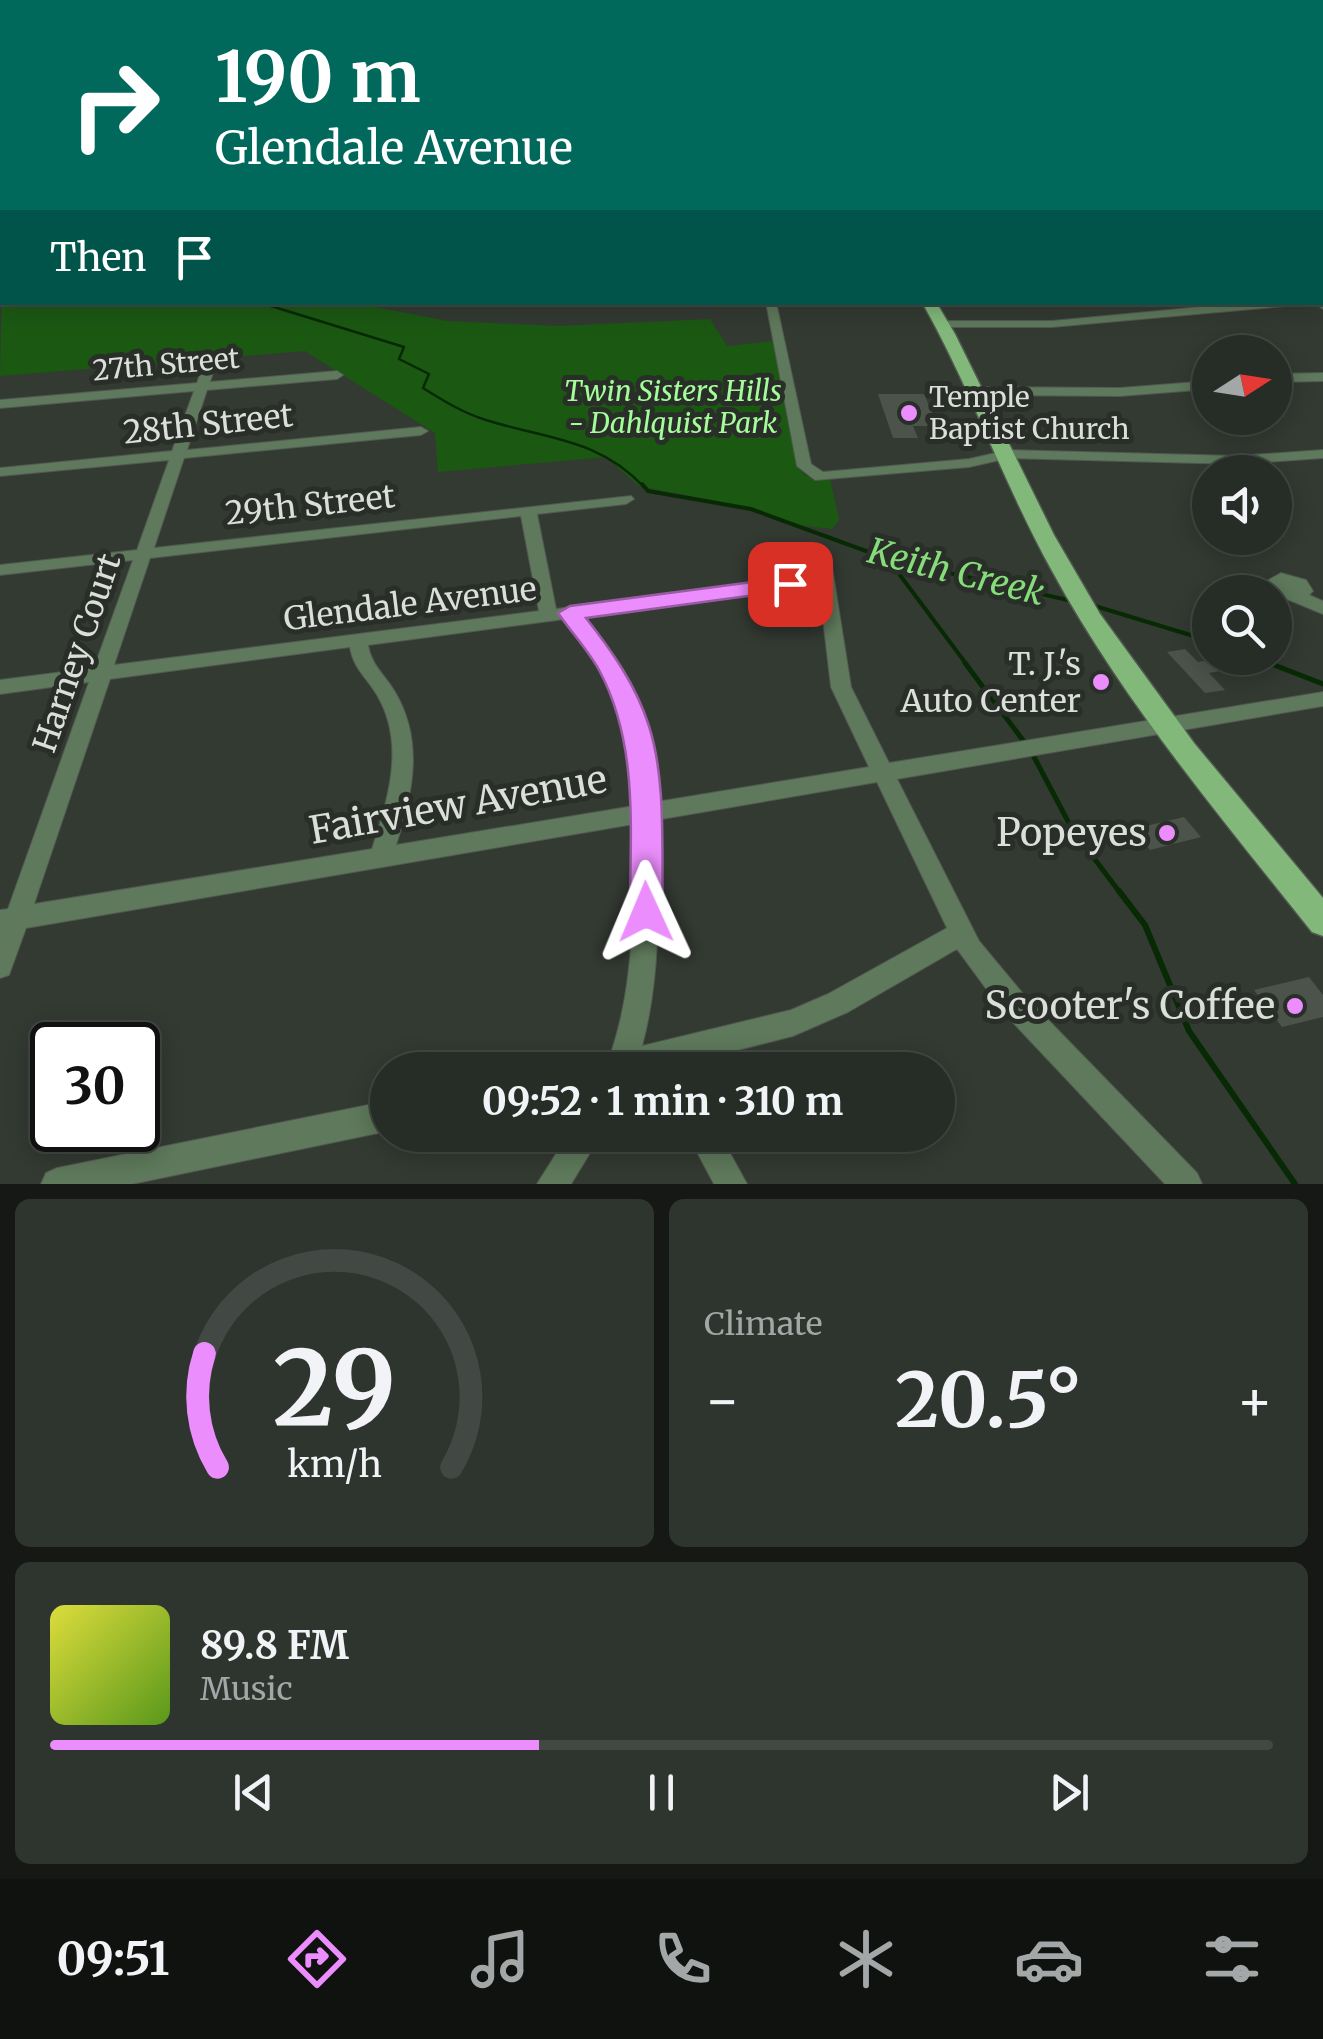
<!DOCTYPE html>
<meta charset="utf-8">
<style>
body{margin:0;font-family:Merriweather,serif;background:#2e342e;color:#f1f3f6;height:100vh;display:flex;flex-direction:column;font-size:38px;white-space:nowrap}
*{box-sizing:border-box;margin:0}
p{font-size:32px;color:#a4a7a7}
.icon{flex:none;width:55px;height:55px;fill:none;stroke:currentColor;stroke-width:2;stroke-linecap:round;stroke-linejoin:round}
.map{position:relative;height:1184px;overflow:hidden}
.side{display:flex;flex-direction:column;gap:15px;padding:15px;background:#151815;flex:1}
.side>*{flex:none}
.hud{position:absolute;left:0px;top:0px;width:1325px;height:305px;box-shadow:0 5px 25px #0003,0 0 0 2px #424843;background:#00695c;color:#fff;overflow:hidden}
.needle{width:65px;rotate:78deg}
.fabs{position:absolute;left:1192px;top:335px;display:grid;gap:20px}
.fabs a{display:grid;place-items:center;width:100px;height:100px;border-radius:50%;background:#262c26;box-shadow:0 5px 25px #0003,0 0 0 2px #424843;font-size:50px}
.speed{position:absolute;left:30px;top:1022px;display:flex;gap:20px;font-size:50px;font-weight:700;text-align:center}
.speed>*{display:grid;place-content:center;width:130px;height:130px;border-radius:50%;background:#262c26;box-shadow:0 5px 25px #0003,0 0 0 2px #424843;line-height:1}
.speed .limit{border:5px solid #111;border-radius:15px;background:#fff;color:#111}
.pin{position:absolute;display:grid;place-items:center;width:85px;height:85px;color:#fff;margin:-42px;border-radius:20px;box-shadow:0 5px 15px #0006}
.me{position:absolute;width:110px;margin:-55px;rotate:359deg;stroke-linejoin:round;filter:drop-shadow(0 0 8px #0008)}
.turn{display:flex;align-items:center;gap:35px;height:210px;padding:0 50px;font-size:45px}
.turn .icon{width:130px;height:130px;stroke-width:2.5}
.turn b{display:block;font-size:70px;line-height:85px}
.then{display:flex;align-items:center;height:95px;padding:0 50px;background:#0003;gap:20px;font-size:38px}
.big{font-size:75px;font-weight:700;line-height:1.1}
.side .card{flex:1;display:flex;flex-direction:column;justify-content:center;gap:15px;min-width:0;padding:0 35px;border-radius:15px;background:#2e342e}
.side .dial{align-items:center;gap:0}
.dial svg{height:260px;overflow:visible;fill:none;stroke:#424843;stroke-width:7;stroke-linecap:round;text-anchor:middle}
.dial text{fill:#f1f3f6;stroke:none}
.song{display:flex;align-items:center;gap:30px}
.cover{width:120px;height:120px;border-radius:15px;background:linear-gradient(135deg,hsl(60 70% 55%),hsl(90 70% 35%))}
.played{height:10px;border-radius:5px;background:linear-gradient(90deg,#eb8dfc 40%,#424843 40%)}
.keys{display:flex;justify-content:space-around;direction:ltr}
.heat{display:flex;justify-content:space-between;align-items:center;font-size:55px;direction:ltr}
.side .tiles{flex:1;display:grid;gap:15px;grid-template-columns:1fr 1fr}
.card:last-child{grid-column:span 2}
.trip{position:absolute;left:370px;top:1052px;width:585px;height:100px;border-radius:50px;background:#262c26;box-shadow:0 5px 25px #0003,0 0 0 2px #424843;font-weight:700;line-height:100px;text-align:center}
.dock{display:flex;height:160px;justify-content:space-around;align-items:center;background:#0f120f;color:#a4a7a7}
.dock .icon{width:70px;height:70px}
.dock .selected{color:#eb8dfc}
.dock b{font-size:45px;color:#f1f3f6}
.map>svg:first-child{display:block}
.green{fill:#1b5913}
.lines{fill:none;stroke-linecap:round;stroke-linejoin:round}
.stream-far3{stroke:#072a04;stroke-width:2.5}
.stream-far2{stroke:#072a04;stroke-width:4}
.stream-far1{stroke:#072a04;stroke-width:5}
.stream{stroke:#072a04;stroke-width:6}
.building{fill:#4c534b}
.minor-casing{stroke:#515850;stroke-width:2}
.major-casing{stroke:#515850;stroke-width:3}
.minor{fill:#5e795b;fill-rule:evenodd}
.major{fill:#82b97b;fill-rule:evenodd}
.route{fill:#eb8dfc;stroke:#995ca4;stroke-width:2.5}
.poi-dot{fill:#eb8dfc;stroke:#292f28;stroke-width:4}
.labels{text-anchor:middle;stroke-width:10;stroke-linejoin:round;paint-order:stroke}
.far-street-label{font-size:28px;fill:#dadfd9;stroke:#292f28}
.far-park-label{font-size:28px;font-style:italic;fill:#a5fc9a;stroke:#292f28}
.far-poi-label{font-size:28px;fill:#dadfd9;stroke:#292f28;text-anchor:start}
.street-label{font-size:32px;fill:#dadfd9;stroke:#292f28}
.poi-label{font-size:32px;fill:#dadfd9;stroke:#292f28;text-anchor:end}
.water-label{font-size:35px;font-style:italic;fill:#86db7b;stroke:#292f28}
.near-street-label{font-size:38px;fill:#dadfd9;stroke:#292f28}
.near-poi-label{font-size:38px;fill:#dadfd9;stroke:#292f28;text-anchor:end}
</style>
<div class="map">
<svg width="1323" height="1184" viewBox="0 0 1323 1184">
<rect width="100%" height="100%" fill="#333a32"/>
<!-- green -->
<polygon class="green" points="2,289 2,302 350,302 448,321 559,326 710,319 727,346 775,341 799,469 806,476 830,479 839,520 832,529 790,524 732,504 639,486 606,457 438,472 435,433 305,351 0,376"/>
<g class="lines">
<!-- stream-far3 -->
<path class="stream-far3" d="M258,302L404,347L399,359L429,374L423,388C444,401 463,413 486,420C546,439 598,438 644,487"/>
<!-- stream-far2 -->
<g class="stream-far2">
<polyline points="642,484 648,491 751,509 888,559 1072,601"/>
<polyline points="888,559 967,665"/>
<polyline points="1095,606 1210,641"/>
<polyline points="1257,658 1276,665"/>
</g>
<!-- stream-far1 -->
<g class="stream-far1">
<polyline points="965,663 1025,743"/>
<polyline points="1269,663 1323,684"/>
<polyline points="1033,755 1072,829 1121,894"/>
</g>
<!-- stream -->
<polyline class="stream" points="1119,891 1145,925 1189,1031 1295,1184"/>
</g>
<!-- building -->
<g class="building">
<polygon points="878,394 924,394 938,426 913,426 918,438 893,438"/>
<polygon points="1185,649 1198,662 1209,660 1220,671 1209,673 1225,690 1205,693 1167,652"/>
<polygon points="1184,817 1201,837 1150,850 1133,829"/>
<polygon points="1309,977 1323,995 1323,1017 1282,1027 1254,990"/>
</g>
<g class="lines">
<!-- minor casing -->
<g class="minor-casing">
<g id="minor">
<rect x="0" y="167" width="2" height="4"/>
<rect x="1322" y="169" width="1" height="4"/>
<rect x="0" y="192" width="2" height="4"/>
<polygon points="1322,216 1323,217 1323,223 1322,223"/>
<rect x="1322" y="241" width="1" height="6"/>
<rect x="1322" y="283" width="1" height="6"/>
<polygon points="1323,300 1323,309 1314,302 1322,302"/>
<polygon points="517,302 646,302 641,305 522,305"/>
<polygon points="766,302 776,302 811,464 823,472 969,459 1009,450 1237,456 1323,450 1323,458 1237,464 1009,458 969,467 815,480 797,466"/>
<polygon points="1254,302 1301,302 1296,305 1052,327 942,327 936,324 942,321 1052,321"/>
<path d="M211,356L217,360L210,382L337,371L343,375L337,379L207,390L187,450L421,427L428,431L421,435L184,458L154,548L631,496L634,499L626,504L537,514L556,609L818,575L820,567H832L851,687L889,763L1323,692V706L897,779L979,941L1024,995L1197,1173L1202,1184H1165L1004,1013L957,949L848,1012L793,1036L659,1070H588L592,1060L611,1053C636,979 633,901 634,824L26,928L9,975L0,978V910L8,909L89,682L0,694V680L94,668L133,560L0,575V565L137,550L169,460L0,476V468L172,451L194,391L0,408V400L197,383L205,360ZM521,516L539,611L114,665L150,558ZM819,585L831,687L869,767L656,802C653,725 629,677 582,617ZM565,619C612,681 633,726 634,806L396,845C413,793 424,741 395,692C385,675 371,665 368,645ZM350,647C353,668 367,678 377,695C406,744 388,799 372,849L34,904L110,679ZM877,782L947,928L828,994L791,1010L642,1046C662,972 658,896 656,820Z"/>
<polygon points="1323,373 1323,381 1275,382 1275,374"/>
<polygon points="1210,381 1210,389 1120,396 976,395 970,391 976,387 1120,388"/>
<polygon points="1281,573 1306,580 1313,591 1309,595 1323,601 1323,614 1277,595 1265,582"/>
<polygon points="388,1101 388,1131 132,1184 41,1184 46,1173 57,1168"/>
<polygon points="568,1135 601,1135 571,1184 537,1184"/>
<polygon points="688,1135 720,1135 747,1184 714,1184"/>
</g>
</g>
<!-- major casing -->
<g class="major-casing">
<path id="major" d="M922,302H936L955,334L1054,535L1100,614L1194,743L1323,898V936L1312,932C1219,815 1122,700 1051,569C1003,482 971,389 922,302Z"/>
</g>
<!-- minor -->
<use href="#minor" class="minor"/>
<!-- major -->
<use href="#major" class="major"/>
</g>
<!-- sky -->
<linearGradient id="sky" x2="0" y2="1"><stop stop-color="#1c201c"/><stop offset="0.47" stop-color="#4a555a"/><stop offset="1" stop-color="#4a555a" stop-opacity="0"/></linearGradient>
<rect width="1323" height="316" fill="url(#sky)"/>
<!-- route -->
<path class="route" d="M790,577L802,584L798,589L586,618C612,651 636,685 649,726C667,783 661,852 663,912L658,922L646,927L635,922L630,912C630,830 639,744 599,670C588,650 571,632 558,613L570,606Z"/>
<!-- markers -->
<g class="poi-dot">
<circle cx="909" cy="413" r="10"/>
<circle cx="1101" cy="682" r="10"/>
<circle cx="1167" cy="833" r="10"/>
<circle cx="1295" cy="1006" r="10"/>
</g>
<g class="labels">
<!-- far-street labels -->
<g class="far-street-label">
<text transform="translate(166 364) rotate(-5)" y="10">27th Street</text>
</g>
<!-- far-park labels -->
<g class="far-park-label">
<text x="673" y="401">Twin Sisters Hills<tspan x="673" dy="32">- Dahlquist Park</tspan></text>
</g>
<!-- far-poi labels -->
<g class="far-poi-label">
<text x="929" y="407">Temple<tspan x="929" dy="32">Baptist Church</tspan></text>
</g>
<!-- street labels -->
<g class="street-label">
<text transform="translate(208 424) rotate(-6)" y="11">28th Street</text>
<text transform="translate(310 505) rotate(-6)" y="11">29th Street</text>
<text transform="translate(410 604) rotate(-7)" y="11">Glendale Avenue</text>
<text transform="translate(77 653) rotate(-71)" y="11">Harney Court</text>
</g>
<!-- poi labels -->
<g class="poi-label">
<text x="1081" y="675">T. J.'s<tspan x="1081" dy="37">Auto Center</tspan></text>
</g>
<!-- water labels -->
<g class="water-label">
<text transform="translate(956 572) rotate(14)" y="12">Keith Creek</text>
</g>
<!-- near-street labels -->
<g class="near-street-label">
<text transform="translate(458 805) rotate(-10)" y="13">Fairview Avenue</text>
</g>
<!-- near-poi labels -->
<g class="near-poi-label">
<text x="1147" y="846">Popeyes</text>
<text x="1275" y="1019">Scooter's Coffee</text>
</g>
</g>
</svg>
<div class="fabs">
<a><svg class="needle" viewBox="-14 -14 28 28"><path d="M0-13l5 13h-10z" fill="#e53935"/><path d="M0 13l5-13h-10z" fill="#a4a7a7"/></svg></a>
<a><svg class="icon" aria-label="sound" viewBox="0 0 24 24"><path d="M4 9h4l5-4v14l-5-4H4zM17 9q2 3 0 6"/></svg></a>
<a><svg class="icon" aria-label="search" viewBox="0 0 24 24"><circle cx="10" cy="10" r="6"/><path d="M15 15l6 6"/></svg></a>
</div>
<div class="speed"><div class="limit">30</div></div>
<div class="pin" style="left:790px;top:584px;background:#d93025"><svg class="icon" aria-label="arrive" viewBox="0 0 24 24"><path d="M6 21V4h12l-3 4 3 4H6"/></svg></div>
<svg class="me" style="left:646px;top:912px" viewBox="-20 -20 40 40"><path d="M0-17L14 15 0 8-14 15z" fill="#eb8dfc" stroke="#fff" stroke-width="4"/></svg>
<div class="trip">09:52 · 1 min · 310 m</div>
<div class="hud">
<div class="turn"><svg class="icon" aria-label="right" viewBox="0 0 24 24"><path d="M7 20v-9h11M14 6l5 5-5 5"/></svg><div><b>190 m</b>Glendale Avenue</div></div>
<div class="then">Then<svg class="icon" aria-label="arrive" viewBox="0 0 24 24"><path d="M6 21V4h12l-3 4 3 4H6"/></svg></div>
</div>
</div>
<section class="side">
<div class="tiles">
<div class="card dial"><svg viewBox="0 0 100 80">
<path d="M14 69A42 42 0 1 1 86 69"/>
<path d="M14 69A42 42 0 0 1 10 34" stroke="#eb8dfc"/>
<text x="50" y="56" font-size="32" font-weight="700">29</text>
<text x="50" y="72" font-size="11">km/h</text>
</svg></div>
<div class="card"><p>Climate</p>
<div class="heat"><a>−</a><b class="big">20.5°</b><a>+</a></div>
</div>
<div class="card">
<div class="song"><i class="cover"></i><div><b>89.8 FM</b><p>Music</p></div></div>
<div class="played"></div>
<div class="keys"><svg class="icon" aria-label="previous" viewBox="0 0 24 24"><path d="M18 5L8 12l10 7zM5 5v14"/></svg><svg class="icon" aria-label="pause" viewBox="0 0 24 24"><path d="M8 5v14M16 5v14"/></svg><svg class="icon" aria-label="next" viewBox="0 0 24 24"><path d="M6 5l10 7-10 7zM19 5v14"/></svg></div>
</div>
</div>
</section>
<nav class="dock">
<b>09:51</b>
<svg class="icon selected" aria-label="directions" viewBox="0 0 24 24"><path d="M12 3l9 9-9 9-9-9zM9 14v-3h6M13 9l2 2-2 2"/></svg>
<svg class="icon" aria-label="music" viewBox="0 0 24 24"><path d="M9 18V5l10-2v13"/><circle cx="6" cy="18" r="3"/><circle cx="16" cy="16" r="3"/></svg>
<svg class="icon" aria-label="phone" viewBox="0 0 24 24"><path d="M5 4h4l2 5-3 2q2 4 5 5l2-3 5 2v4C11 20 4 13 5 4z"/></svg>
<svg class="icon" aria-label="climate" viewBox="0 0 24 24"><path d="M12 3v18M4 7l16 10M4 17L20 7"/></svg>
<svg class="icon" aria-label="car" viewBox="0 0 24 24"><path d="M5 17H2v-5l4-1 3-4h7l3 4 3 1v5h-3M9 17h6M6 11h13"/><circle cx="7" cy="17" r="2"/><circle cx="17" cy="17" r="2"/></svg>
<svg class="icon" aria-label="filters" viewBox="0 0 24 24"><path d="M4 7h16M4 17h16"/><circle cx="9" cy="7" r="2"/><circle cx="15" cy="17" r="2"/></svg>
</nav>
